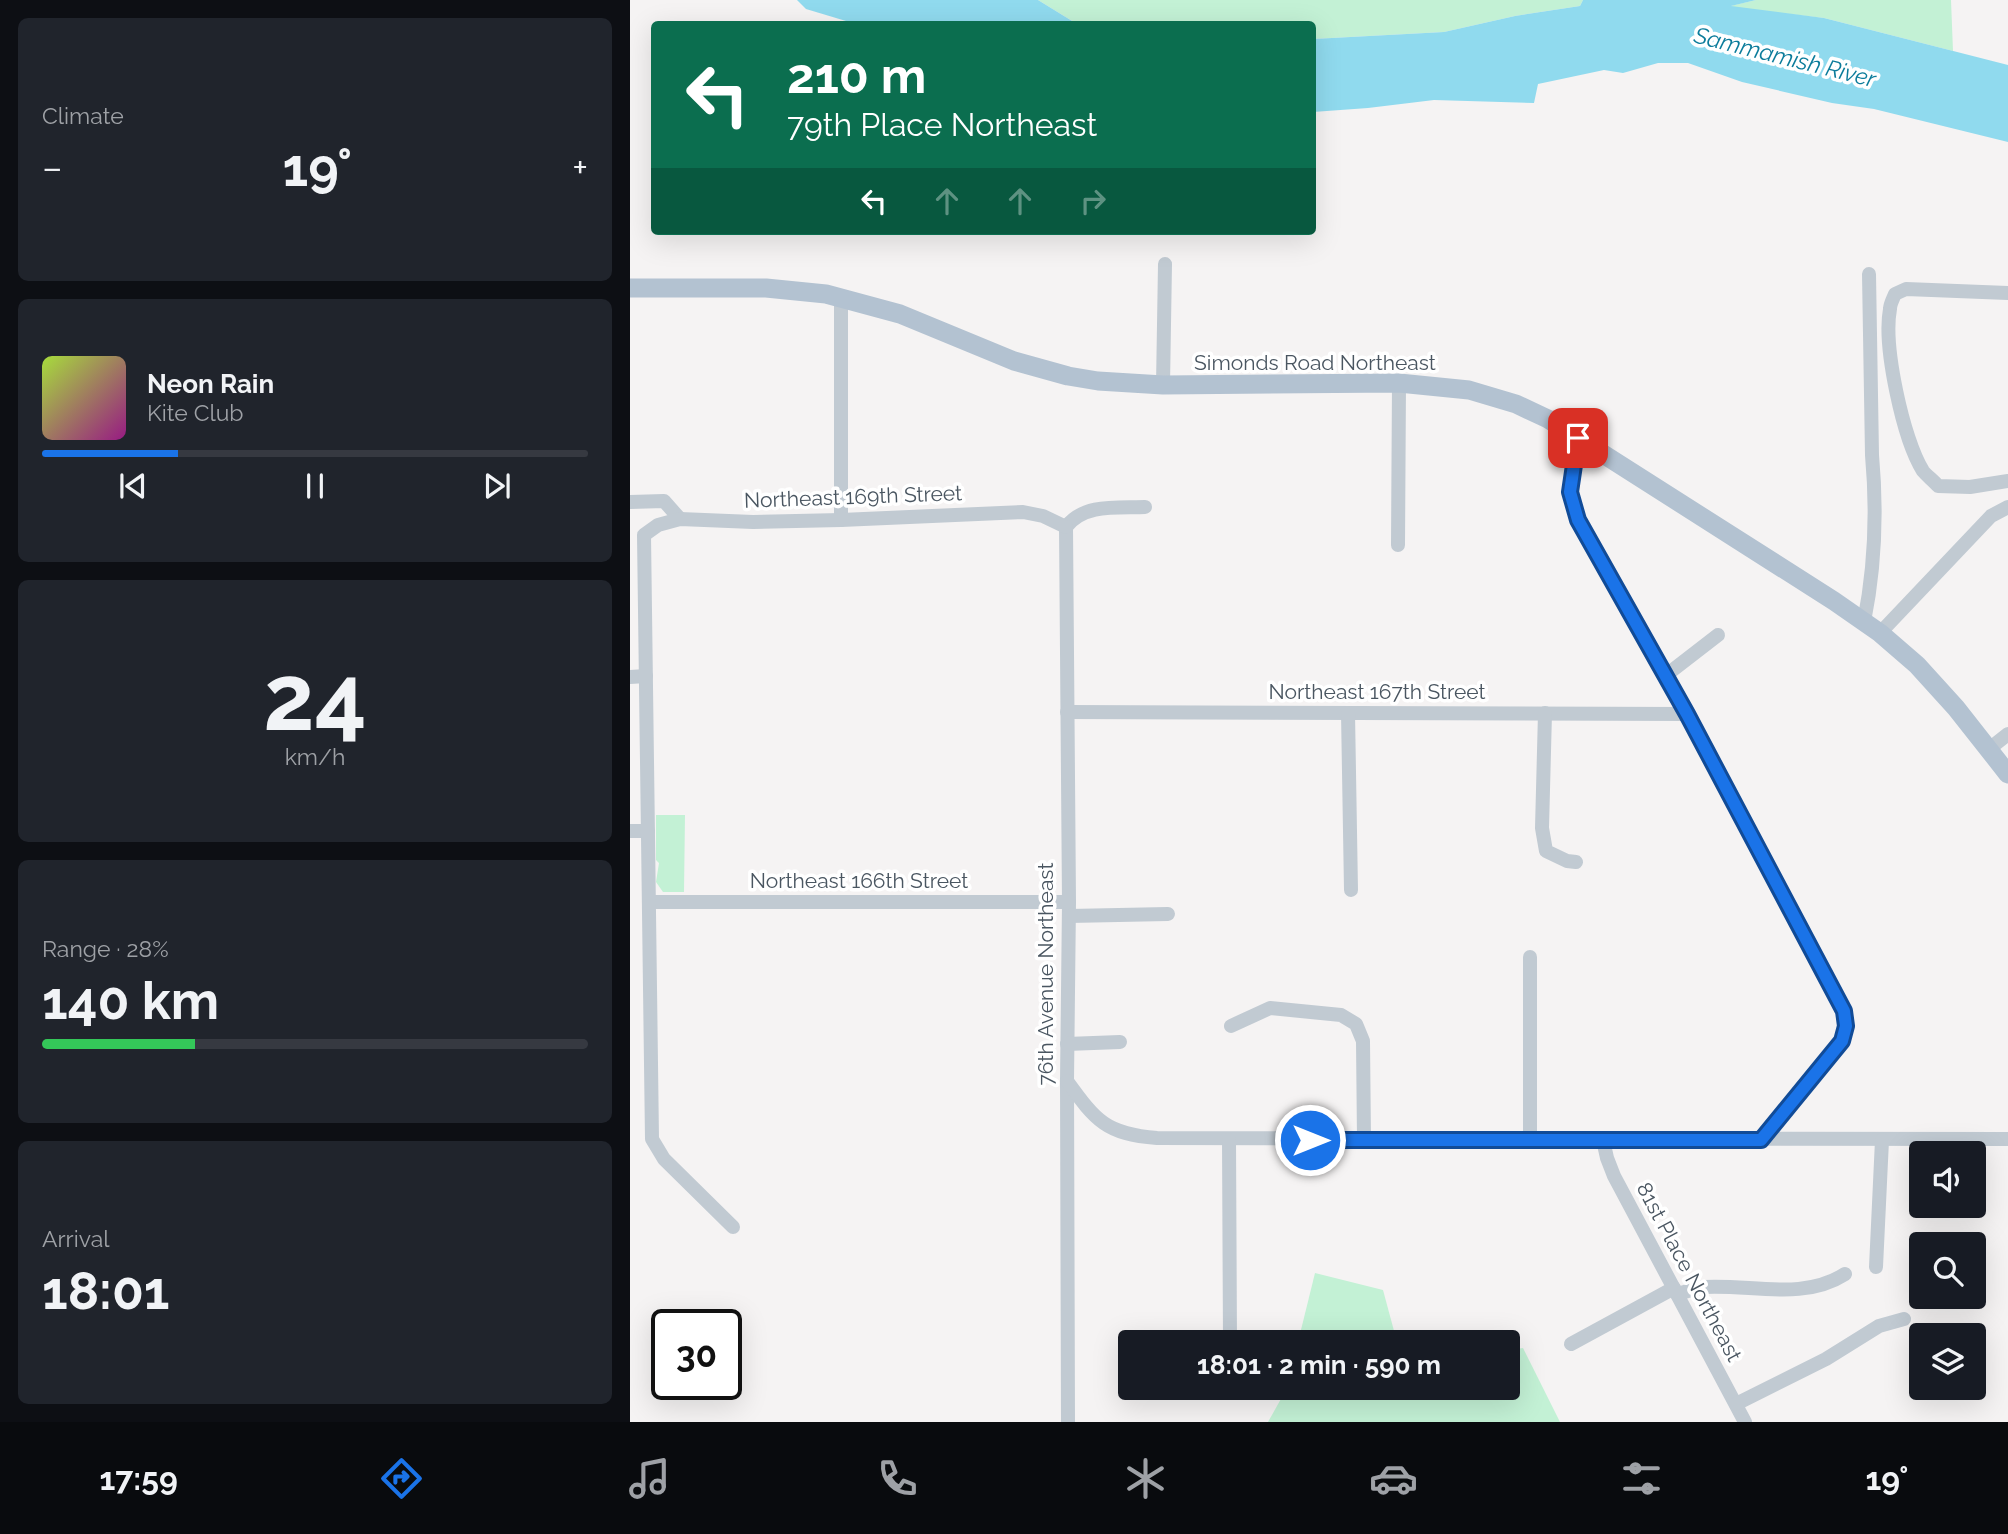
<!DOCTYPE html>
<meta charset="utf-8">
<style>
body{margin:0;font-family:Raleway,sans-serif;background:#20242c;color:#f1f3f6;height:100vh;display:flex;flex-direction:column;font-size:26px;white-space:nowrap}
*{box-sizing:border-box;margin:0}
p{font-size:23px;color:#9ea1a6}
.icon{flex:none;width:38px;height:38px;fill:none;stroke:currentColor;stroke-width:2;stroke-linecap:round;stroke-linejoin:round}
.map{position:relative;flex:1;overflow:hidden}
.side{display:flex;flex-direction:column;gap:18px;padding:18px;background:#0d0f14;width:630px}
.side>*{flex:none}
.banner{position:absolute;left:21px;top:21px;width:665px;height:214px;border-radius:7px;box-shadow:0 7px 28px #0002;background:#0b6e4f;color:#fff;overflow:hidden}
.controls{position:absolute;left:1279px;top:1141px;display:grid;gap:14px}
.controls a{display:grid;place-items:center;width:77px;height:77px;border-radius:7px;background:#171b24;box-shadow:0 7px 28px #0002;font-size:35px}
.speed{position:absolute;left:21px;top:1309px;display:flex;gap:14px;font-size:35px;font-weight:700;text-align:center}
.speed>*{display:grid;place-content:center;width:91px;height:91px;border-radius:50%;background:#171b24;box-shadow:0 7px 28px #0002;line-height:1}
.speed .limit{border:4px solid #111;border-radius:10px;background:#fff;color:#111}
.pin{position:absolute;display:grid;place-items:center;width:60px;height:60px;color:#fff;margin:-30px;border-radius:14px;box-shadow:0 4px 10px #0006}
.me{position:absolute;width:77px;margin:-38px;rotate:90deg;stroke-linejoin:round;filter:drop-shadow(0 0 5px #0008)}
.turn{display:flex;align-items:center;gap:24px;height:147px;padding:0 21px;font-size:32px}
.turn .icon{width:91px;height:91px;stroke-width:2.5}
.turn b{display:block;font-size:49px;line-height:60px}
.lanes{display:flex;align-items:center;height:66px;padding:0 21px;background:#0003;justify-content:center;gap:35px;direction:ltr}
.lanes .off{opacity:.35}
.big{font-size:52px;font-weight:700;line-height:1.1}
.side .card{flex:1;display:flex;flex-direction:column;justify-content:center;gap:10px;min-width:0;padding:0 24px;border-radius:10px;background:#20242c}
.side .dial{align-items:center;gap:0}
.dial b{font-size:91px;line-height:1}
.song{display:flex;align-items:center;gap:21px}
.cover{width:84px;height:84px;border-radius:10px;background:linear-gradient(135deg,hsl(80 70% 55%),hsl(310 70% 35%))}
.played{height:7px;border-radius:4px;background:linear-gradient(90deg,#1a73e8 25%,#363941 25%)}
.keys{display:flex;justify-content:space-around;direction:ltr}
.heat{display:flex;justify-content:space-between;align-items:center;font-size:38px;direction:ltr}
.charge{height:10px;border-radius:5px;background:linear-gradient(90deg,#34c759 28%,#363941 0)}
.trip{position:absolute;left:488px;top:1330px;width:402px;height:70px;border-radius:7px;background:#171b24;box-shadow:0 7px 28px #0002;font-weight:700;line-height:70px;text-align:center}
.tab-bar{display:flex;height:112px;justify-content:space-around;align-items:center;background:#090b0e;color:#9ea1a6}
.tab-bar .icon{width:49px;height:49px}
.tab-bar .selected{color:#1a73e8}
.tab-bar b{font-size:32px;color:#f1f3f6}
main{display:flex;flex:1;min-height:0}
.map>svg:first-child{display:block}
.green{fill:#c3f1d5}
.water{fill:#90daee}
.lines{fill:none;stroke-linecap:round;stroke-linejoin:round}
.minor{stroke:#c1cad2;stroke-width:14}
.major{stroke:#b3c2d1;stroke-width:19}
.route-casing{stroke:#114b97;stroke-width:18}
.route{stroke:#1a73e8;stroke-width:12}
.labels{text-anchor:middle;stroke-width:7;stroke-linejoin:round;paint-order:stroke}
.street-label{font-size:21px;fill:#4a5661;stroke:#fff}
.water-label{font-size:23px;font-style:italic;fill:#0c7c9b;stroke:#fff}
</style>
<main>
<section class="side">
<div class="card"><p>Climate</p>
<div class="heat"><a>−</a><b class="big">19°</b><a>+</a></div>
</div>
<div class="card">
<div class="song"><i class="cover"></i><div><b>Neon Rain</b><p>Kite Club</p></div></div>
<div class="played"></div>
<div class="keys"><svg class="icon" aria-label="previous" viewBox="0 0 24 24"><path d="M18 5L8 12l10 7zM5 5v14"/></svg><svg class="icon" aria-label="pause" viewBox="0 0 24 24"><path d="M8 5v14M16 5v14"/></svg><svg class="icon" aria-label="next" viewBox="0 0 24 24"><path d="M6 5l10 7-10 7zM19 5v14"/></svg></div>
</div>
<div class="card dial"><b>24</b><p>km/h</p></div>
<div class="card"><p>Range · 28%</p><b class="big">140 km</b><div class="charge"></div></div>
<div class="card"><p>Arrival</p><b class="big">18:01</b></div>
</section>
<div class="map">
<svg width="1378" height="1422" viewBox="0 0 1378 1422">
<rect width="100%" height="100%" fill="#f5f3f3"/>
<!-- green -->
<g class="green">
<polygon points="408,0 953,0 950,6 885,16 814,32 683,39 682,24 447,24"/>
<polygon points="1126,0 1321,0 1323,51 1194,18 1105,8 1100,6"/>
<polygon points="26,815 55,815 54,892 33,892 26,882 29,863 26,860"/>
<polygon points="685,1273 753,1290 767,1342 668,1342"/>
<polygon points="893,1348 930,1422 638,1422 657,1388 878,1388 879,1350"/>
</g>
<!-- water -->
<g class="water">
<polygon points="167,0 408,0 447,24 226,24 176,9"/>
<polygon points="953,0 1126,0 1101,6 1194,18 1378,65 1378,142 1244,109 1202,103 1112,82 1058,63 1028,63 993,73 974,70 908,84 904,103 804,100 738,108 683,112 683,39 814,32 885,16 950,6"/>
</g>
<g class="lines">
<!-- minor -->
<g class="minor">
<path d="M1378,293L1276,289L1265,294C1263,299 1260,304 1260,309C1253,346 1273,439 1293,471C1297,476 1304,481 1308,486L1340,487L1378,481"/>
<polyline points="211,298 211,520"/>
<polyline points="533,385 535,264"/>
<polyline points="948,438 941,492 948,520 1057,714 1214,1011 1216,1026 1212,1041 1131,1140"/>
<polyline points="0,502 34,501 50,519"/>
<polyline points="436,527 439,902 437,1081 438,1422"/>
<path d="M436,527C454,503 488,508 515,507"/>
<polyline points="768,545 769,383"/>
<path d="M1234,622C1245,567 1247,510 1242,455L1239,274"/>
<polyline points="1250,633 1361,516 1378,507"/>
<polyline points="1035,676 1088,635"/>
<polyline points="0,677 16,676"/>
<polyline points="437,712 1057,714"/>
<polyline points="718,713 721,890"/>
<polyline points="915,713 912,828 916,851 937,861 946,862"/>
<polyline points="1359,749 1378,734"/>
<polyline points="0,831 18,831"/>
<polyline points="19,902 439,902"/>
<polyline points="439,916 538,914"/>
<polyline points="601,1026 640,1008 711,1015 726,1024 733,1041 734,1140"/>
<polyline points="437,1044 490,1042"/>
<path d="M437,1081C466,1121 476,1134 527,1138L1378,1139"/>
<polyline points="900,1139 900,957"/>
<polyline points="599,1140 600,1342"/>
<polyline points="973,1140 977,1158 984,1176 1115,1422"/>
<polyline points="103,1227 34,1159 22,1139 14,535 28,525 50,519 123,522 211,520 393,512 413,516 436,527"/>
<polyline points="1246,1267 1252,1140"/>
<path d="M1047,1294C1056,1292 1065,1288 1074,1287C1121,1284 1173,1301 1215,1274"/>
<polyline points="941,1344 1044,1288"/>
<polyline points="1106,1404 1196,1359 1249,1326 1274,1319"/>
</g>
<!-- major -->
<polyline class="major" points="0,288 136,288 196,294 270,314 384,361 438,376 468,381 533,385 769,383 839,390 886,404 918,419 948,438 1204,601 1250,633 1287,665 1326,708 1378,774"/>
</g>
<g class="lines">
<!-- route casing -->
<g class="route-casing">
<polyline id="route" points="680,1140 1131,1140 1212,1041 1216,1026 1214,1011 1057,714 948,520 940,492 948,438"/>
</g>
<!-- route -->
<use href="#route" class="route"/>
</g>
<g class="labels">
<!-- street labels -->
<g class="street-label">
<text x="685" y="370">Simonds Road Northeast</text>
<text transform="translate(223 497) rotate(-2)" y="7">Northeast 169th Street</text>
<text x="747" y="699">Northeast 167th Street</text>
<text x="229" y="888">Northeast 166th Street</text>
<text transform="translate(416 974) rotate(-90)" y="7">76th Avenue Northeast</text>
<text transform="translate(1059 1272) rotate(62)" y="7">81st Place Northeast</text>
</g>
<!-- water labels -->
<g class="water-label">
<text transform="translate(1155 57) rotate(14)" y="8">Sammamish River</text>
</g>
</g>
</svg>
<div class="controls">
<a><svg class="icon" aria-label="sound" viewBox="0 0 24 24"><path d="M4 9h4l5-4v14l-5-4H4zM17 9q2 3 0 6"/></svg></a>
<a><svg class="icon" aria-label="search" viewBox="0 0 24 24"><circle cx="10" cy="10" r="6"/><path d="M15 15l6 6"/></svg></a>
<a><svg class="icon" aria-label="layers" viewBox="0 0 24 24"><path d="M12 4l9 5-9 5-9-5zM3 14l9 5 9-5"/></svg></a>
</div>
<div class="speed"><div class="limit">30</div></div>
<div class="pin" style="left:948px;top:438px;background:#d93025"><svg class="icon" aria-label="arrive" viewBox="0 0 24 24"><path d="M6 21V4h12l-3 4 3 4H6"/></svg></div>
<svg class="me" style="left:680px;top:1140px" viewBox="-20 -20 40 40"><circle r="17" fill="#1a73e8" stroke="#fff" stroke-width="3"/><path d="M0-11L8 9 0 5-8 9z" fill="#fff"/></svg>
<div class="trip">18:01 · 2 min · 590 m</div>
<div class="banner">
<div class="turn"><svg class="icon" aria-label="left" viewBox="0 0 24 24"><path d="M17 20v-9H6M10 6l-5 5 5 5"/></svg><div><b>210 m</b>79th Place Northeast</div></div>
<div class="lanes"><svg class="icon" aria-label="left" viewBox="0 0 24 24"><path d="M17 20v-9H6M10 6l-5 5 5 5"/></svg><svg class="icon off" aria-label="ahead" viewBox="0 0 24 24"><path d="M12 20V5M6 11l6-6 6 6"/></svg><svg class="icon off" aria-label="ahead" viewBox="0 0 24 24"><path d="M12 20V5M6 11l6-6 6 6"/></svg><svg class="icon off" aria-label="right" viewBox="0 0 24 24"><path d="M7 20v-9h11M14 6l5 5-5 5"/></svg></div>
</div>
</div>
</main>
<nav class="tab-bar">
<b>17:59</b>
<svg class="icon selected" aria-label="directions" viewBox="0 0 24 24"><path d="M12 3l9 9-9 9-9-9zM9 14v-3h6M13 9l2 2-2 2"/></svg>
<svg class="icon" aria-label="music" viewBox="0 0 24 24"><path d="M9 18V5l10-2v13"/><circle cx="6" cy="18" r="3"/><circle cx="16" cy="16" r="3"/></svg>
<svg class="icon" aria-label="phone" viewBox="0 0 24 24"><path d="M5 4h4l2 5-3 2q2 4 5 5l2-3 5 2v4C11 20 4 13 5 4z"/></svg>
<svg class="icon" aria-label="climate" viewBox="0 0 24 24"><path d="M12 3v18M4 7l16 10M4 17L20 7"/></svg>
<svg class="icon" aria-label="car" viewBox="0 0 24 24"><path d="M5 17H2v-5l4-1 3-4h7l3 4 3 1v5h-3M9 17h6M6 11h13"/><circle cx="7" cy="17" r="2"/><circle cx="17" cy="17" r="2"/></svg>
<svg class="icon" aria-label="filters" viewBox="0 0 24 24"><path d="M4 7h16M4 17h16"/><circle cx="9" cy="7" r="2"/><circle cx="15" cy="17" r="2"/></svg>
<b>19°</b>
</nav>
